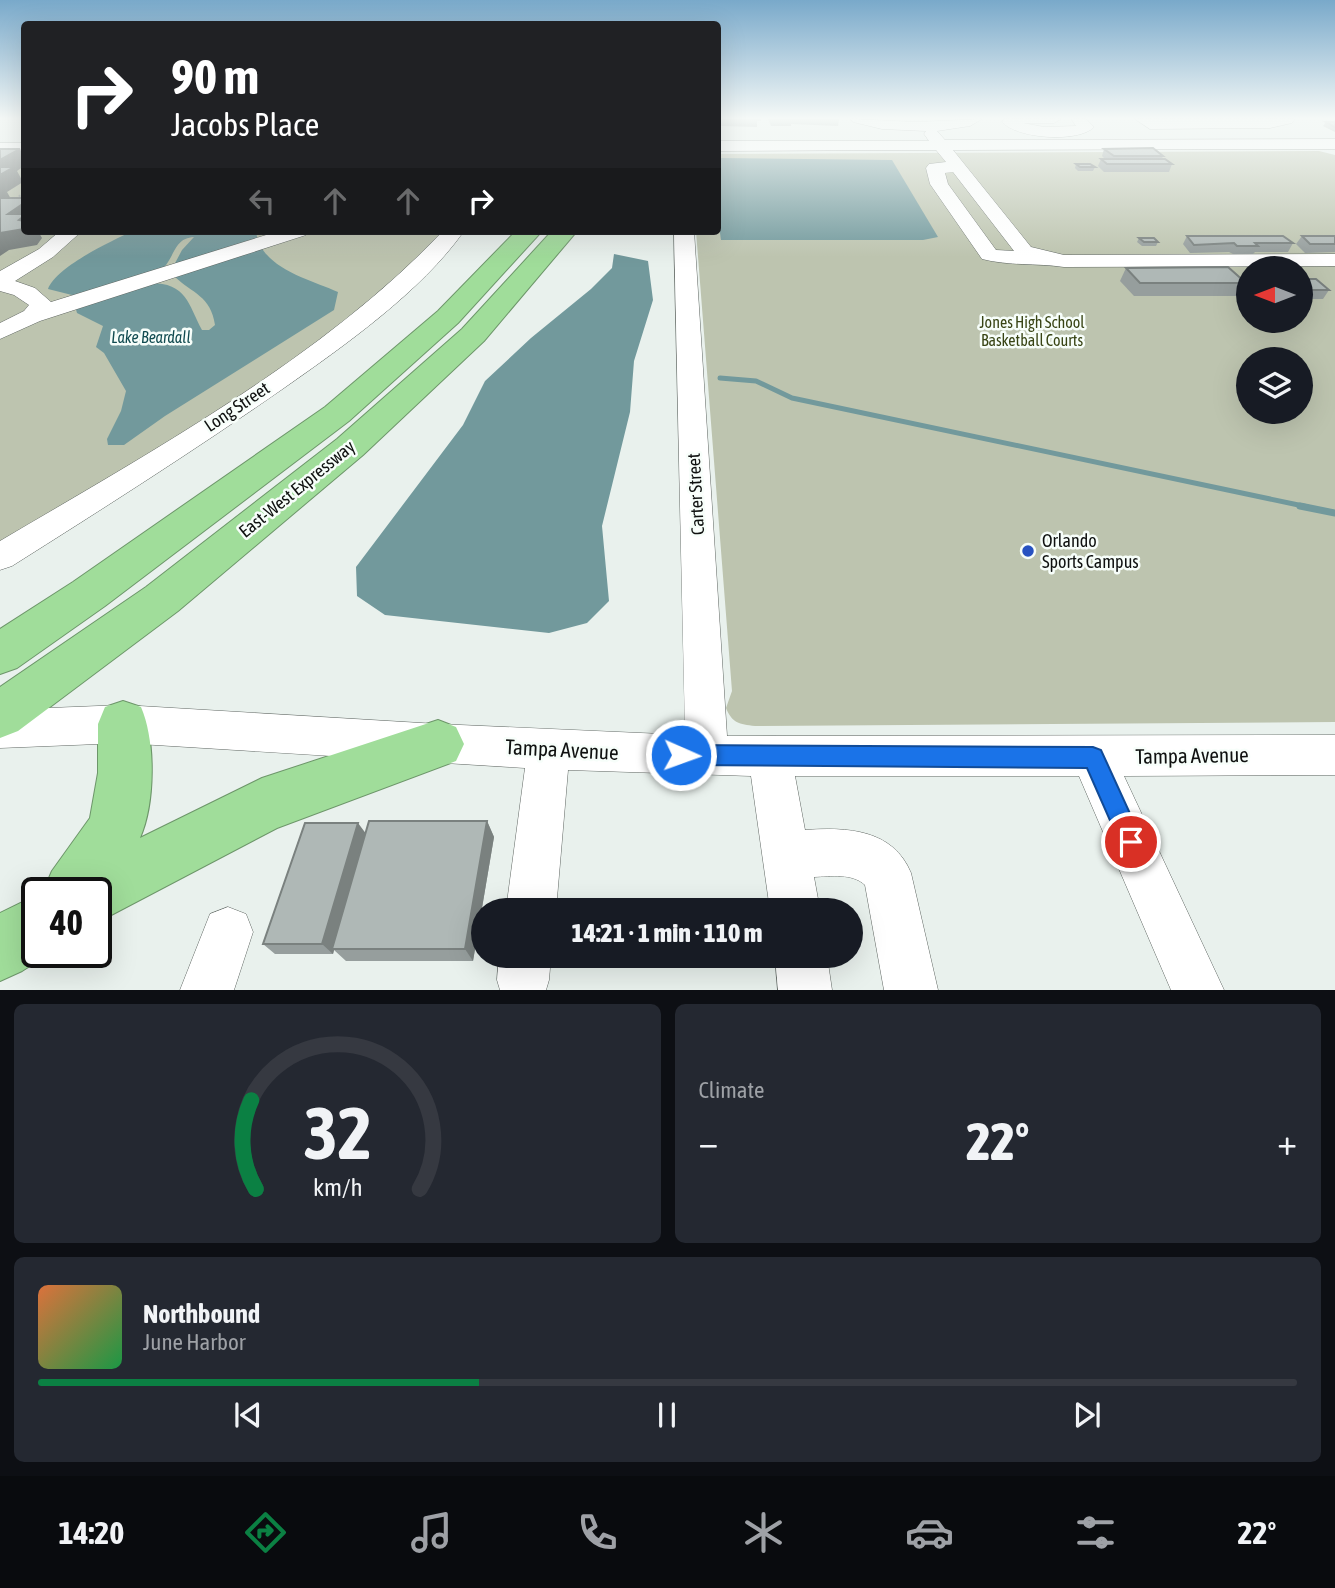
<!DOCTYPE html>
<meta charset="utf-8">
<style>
body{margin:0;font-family:"Asap Condensed",sans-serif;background:#242831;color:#f1f3f6;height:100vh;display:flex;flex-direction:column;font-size:26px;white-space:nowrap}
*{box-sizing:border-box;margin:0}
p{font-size:23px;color:#9ea1a6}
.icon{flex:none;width:38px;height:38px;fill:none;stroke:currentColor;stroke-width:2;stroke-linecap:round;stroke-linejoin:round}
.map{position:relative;height:990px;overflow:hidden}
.sheet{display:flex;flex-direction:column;gap:14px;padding:14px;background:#0d0f14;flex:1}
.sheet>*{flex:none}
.hud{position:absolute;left:21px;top:21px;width:700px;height:214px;border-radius:7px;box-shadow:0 7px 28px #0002;background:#202124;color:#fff;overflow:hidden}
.needle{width:46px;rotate:270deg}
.tools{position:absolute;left:1236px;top:256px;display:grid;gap:14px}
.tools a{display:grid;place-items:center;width:77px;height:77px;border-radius:50%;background:#171b24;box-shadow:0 7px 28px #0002;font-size:35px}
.speed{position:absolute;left:21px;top:877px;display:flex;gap:14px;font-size:35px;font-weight:700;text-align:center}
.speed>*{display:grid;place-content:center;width:91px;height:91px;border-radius:50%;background:#171b24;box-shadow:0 7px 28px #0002;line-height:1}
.speed .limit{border:4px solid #111;border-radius:10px;background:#fff;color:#111}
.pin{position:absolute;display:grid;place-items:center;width:60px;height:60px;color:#fff;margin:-30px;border:4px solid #fff;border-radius:50%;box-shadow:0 2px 7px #0007}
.me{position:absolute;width:77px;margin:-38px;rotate:92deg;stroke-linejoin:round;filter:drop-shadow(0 0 5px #0008)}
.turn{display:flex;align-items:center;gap:24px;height:147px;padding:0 35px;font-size:32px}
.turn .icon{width:91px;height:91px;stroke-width:2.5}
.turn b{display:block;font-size:49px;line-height:60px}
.lanes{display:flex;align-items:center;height:66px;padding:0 35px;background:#0003;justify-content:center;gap:35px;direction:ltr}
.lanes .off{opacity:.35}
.big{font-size:52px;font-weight:800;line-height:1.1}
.sheet .tile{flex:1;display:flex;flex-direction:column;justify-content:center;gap:10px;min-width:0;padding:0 24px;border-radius:10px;background:#242831}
.sheet .dial{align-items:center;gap:0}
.dial svg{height:182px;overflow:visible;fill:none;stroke:#363941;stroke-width:7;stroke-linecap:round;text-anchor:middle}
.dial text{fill:#f1f3f6;stroke:none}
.song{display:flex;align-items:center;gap:21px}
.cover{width:84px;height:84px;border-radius:10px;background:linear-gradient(135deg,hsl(20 70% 55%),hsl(140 70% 35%))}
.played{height:7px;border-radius:4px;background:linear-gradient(90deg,#0b8043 35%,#363941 35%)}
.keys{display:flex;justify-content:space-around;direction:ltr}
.heat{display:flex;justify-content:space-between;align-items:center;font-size:38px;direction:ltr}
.sheet .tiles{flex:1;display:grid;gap:14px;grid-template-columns:1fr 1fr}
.tile:last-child{grid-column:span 2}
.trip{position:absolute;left:471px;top:898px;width:392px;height:70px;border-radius:35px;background:#171b24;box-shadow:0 7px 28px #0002;font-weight:800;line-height:70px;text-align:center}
.dock{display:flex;height:112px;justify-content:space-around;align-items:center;background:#090b0e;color:#9ea1a6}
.dock .icon{width:49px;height:49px}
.dock .active{color:#0b8043}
.dock b{font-size:32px;color:#f1f3f6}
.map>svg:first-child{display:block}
.green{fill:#bdc4af;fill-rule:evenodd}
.water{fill:#72999c;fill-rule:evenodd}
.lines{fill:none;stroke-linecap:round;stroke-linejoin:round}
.stream-far1{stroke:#72999c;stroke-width:5}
.stream{stroke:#72999c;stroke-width:7}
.minor-casing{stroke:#606763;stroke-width:1}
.highway-casing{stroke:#6d966a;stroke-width:2}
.path{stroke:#a0a6a3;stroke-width:2;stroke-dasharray:2 2.5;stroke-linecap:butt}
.minor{fill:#fff;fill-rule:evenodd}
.highway{fill:#a0dd9a;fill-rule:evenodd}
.wall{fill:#969e9d}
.shaded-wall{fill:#7a817f}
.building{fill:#afb8b6;stroke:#7a817f;stroke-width:2}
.route{fill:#1a73e8;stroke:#114b97;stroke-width:2}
.poi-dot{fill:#2752c1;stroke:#f7fefa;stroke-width:2.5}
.labels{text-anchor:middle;stroke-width:5;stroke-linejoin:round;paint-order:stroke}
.far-park-label{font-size:16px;fill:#384414;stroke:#f7fefa}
.far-water-label{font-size:16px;font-style:italic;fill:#114b50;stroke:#f7fefa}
.street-label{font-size:18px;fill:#0f1110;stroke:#f7fefa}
.poi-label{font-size:18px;fill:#0f1110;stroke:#f7fefa;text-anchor:start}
.near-street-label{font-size:21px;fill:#0f1110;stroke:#f7fefa}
</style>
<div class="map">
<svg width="1335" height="990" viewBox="0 0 1335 990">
<rect width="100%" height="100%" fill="#e9f1ed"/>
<!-- green -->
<g class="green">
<path d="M0,151H24V231H445C315,361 156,452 0,546Z"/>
<path d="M1319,151L1335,155V722L755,726C739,724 732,723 726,708L732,691L696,231H718V154ZM1248,268H1300V320H1248ZM1248,359H1300V411H1248Z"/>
</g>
<!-- water -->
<g class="water">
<polygon points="718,158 892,160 938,237 923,240 721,240 718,219"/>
<path d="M133,231H256C260,268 309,279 338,292L334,310L165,416L124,445H108L107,439L121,411L126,391L104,353L96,347L103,326L77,313L72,295L48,289C56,267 111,241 133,231ZM194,237L182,250L173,267L175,277C192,293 211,296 215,325L209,330H202C188,304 187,283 150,283C155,278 161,272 166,265C175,253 176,238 194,237Z"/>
<polygon points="614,254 648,261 653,300 634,361 630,412 602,526 609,601 587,623 549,633 385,615 357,596 356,567 463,425 485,381 531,338 591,289 612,268"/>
</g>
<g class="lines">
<!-- stream-far1 -->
<polyline class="stream-far1" points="720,378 756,381 792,398 1308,507"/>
<!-- stream -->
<polyline class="stream" points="1300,506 1335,513"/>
<!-- minor casing -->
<g class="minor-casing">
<g id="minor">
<path d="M851,119L917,122L982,119L970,126L937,131L945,140L1335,139V149L953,150L1031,247L1064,255L1335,254V266L1064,267C1036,263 1009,266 982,259L930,184L926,168L929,164L946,162L936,150L718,151V141H929L924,134L926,131L882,129L853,122ZM953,172L1014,251L996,250L948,184L945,173Z"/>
<path d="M1005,119H1061L1054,123H1023L1044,127L1076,126L1071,119H1086L1094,127C1079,143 1017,139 1002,122Z"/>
<polygon points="1135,119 1294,119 1294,120 1292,123 1270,128 1150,129"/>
<rect x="0" y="143" width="24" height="10"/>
<polygon points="60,231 82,231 53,257 15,281 35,288 51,302 279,231 309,231 306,235 40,321 0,339 0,323 24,311 29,305 14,295 0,291 0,271 39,249"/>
<path d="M443,231H464C422,291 344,346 284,388C195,450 104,508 12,566L0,570V541C149,453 324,357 443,231Z"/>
<path d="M674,231H694L727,736L1335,735V775L1124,776L1224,990H1171L1079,776H795L805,830C847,827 893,829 911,873L938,990H884L865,885C852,873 831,876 814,877L820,910H770L751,776L568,770L556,910H506L525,768L123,743L0,748V710L123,705L438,724L685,735Z"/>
<polygon points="228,907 246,914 253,932 234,990 180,990 210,914"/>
<polygon points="499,956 551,956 549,980 546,990 500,990 497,980"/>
<polygon points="775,956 827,956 832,990 778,990"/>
</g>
</g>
<!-- highway casing -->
<g class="highway-casing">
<g id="highway">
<polygon points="516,231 542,231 458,323 349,421 105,606 17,668 0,674 0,629 73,582 325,407 438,311"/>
<polygon points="552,231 577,231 484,341 363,455 178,611 18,731 0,738 0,687 146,587 337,439 462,329"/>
<path d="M123,701L141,707C156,741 155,804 140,838L262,778L438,720L456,727L464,744L456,761L277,828L96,923V892H43L52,871L90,818L98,773V724L105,707Z"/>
<polygon points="37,895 37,952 52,952 22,971 0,981 0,913"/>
</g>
</g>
<!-- path -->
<polyline class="path" points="15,199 24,193"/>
<!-- minor -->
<use href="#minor" class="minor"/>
<!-- highway -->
<use href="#highway" class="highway"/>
</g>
<!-- wall -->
<g class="wall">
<polygon points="718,119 761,119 761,121 757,121 757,127 721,126 718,124"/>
<polygon points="768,119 839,119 838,126 791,124 791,126 771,126"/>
<polygon points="1326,122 1335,122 1335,132 1323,126"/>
<polygon points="1104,149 1163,156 1162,159 1172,164 1169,172 1104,172 1098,166 1101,159 1105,159 1102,156"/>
<polygon points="1076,164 1095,167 1093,171 1078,171 1075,168"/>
<polygon points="1187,236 1293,243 1288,252 1255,252 1253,254 1233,254 1229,252 1190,253 1183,244"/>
<polygon points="1302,236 1335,236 1335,252 1305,253 1296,244"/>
<polygon points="1139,238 1158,242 1156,246 1142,246 1137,242"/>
<polygon points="1126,268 1246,283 1238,296 1134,296 1120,281"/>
<polygon points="1300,275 1306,279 1329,290 1323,299 1300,299"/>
<polygon points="487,821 494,837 473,961 346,961 334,950 333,954 275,954 263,944 365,833"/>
</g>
<!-- shaded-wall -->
<g class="shaded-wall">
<polygon points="20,149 24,157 24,166 17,171 23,182 7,192 11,199 0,207 0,160"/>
<polygon points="24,203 24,231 38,231 42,238 37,245 9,250 0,256 0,233 8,214"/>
<polygon points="487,821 494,837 473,961 465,949"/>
<polygon points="358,823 367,835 332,949 334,950 333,954 322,944"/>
</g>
<!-- building -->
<g class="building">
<polygon points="1326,122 1335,122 1335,127"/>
<polygon points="1153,148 1163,156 1114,156 1104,149"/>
<polygon points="0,149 20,149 0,160"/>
<polygon points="1101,159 1165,159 1172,164 1107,164"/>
<polygon points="1076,164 1090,164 1095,167 1080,167"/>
<polygon points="0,167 14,167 0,175"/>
<polygon points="0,198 24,198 24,203 8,214 24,214 24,216 19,220 24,221 24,229 0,233"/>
<polygon points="1187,236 1283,236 1293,243 1255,243 1258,246 1237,246 1234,243 1194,245"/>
<polygon points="1302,236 1335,236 1335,244 1310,244"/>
<polygon points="1139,238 1154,238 1158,242 1144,242"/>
<polygon points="1228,267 1246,283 1140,283 1126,268"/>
<polygon points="1300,275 1306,279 1316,279 1329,290 1300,290"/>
<polygon points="369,821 487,821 465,949 332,949"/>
<polygon points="305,823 358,823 322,944 263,944"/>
</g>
<!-- sky -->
<linearGradient id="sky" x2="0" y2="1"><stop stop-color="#79a9ca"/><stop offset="0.46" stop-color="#f5f9f7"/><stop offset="1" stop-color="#f5f9f7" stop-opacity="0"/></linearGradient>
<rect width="1335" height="257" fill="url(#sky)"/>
<!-- route -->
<polygon class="route" points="681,745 1093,747 1101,750 1143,842 1139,850 1131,853 1123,850 1087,768 681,765 673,762 670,755 673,748"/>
<!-- markers -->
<circle class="poi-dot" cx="1028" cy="551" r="7"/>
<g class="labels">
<!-- far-park labels -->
<g class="far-park-label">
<text x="1032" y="328">Jones High School<tspan x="1032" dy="18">Basketball Courts</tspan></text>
</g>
<!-- far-water labels -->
<g class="far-water-label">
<text x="151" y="343">Lake Beardall</text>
</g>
<!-- street labels -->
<g class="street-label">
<text transform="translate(237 407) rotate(-34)" y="6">Long Street</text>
<text transform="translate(297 489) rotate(-39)" y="6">East-West Expressway</text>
<text transform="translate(696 494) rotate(-93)" y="6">Carter Street</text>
</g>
<!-- poi labels -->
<g class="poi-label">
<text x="1042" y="547">Orlando<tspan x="1042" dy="21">Sports Campus</tspan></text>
</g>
<!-- near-street labels -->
<g class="near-street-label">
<text transform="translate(562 750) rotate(3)" y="7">Tampa Avenue</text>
<text transform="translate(1192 756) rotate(-1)" y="7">Tampa Avenue</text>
</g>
</g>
</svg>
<div class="tools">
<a><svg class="needle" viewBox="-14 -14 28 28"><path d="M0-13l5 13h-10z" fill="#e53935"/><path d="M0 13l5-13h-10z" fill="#9ea1a6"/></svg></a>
<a><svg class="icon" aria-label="layers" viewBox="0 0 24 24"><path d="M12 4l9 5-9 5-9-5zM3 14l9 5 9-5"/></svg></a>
</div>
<div class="speed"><div class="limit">40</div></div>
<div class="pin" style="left:1131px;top:842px;background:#d93025"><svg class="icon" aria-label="arrive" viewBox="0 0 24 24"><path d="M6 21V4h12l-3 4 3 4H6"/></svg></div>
<svg class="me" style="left:681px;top:755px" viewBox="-20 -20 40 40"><circle r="17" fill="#1a73e8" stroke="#fff" stroke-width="3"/><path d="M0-11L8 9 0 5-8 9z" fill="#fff"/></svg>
<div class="trip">14:21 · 1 min · 110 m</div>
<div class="hud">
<div class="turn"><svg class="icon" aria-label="right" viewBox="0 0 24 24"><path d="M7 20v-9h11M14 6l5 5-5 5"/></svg><div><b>90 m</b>Jacobs Place</div></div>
<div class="lanes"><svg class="icon off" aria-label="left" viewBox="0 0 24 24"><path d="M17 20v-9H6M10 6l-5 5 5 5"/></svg><svg class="icon off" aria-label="ahead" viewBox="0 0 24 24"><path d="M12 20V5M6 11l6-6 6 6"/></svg><svg class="icon off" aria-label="ahead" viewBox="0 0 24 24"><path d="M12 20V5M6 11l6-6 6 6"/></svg><svg class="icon" aria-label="right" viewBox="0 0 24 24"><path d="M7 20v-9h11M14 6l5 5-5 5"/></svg></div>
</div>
</div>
<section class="sheet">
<div class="tiles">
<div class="tile dial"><svg viewBox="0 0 100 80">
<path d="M14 69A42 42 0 1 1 86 69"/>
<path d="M14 69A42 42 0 0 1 12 30" stroke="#0b8043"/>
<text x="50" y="56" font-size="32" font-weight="700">32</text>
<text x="50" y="72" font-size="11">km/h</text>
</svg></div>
<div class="tile"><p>Climate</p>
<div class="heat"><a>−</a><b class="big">22°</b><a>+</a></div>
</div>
<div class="tile">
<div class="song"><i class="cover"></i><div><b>Northbound</b><p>June Harbor</p></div></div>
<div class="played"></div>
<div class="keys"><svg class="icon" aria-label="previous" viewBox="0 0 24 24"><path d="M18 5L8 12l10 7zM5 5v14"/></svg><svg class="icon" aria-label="pause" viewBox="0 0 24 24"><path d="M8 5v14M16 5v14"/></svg><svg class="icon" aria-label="next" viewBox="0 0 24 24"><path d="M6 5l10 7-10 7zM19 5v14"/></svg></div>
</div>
</div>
</section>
<nav class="dock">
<b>14:20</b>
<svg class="icon active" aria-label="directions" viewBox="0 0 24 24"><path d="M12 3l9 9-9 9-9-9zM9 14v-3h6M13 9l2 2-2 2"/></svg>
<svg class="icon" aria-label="music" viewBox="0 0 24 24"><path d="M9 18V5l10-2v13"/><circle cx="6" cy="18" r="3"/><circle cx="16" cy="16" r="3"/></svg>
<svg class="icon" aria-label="phone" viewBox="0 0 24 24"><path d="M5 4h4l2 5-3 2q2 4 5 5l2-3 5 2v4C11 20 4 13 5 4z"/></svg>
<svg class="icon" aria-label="climate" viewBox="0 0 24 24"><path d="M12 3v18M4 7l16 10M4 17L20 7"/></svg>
<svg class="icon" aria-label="car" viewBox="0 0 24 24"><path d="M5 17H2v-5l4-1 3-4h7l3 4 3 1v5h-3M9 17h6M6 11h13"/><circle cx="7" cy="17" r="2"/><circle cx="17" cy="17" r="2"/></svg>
<svg class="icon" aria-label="filters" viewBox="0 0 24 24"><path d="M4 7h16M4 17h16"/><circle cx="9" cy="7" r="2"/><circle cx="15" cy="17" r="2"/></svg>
<b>22°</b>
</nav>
